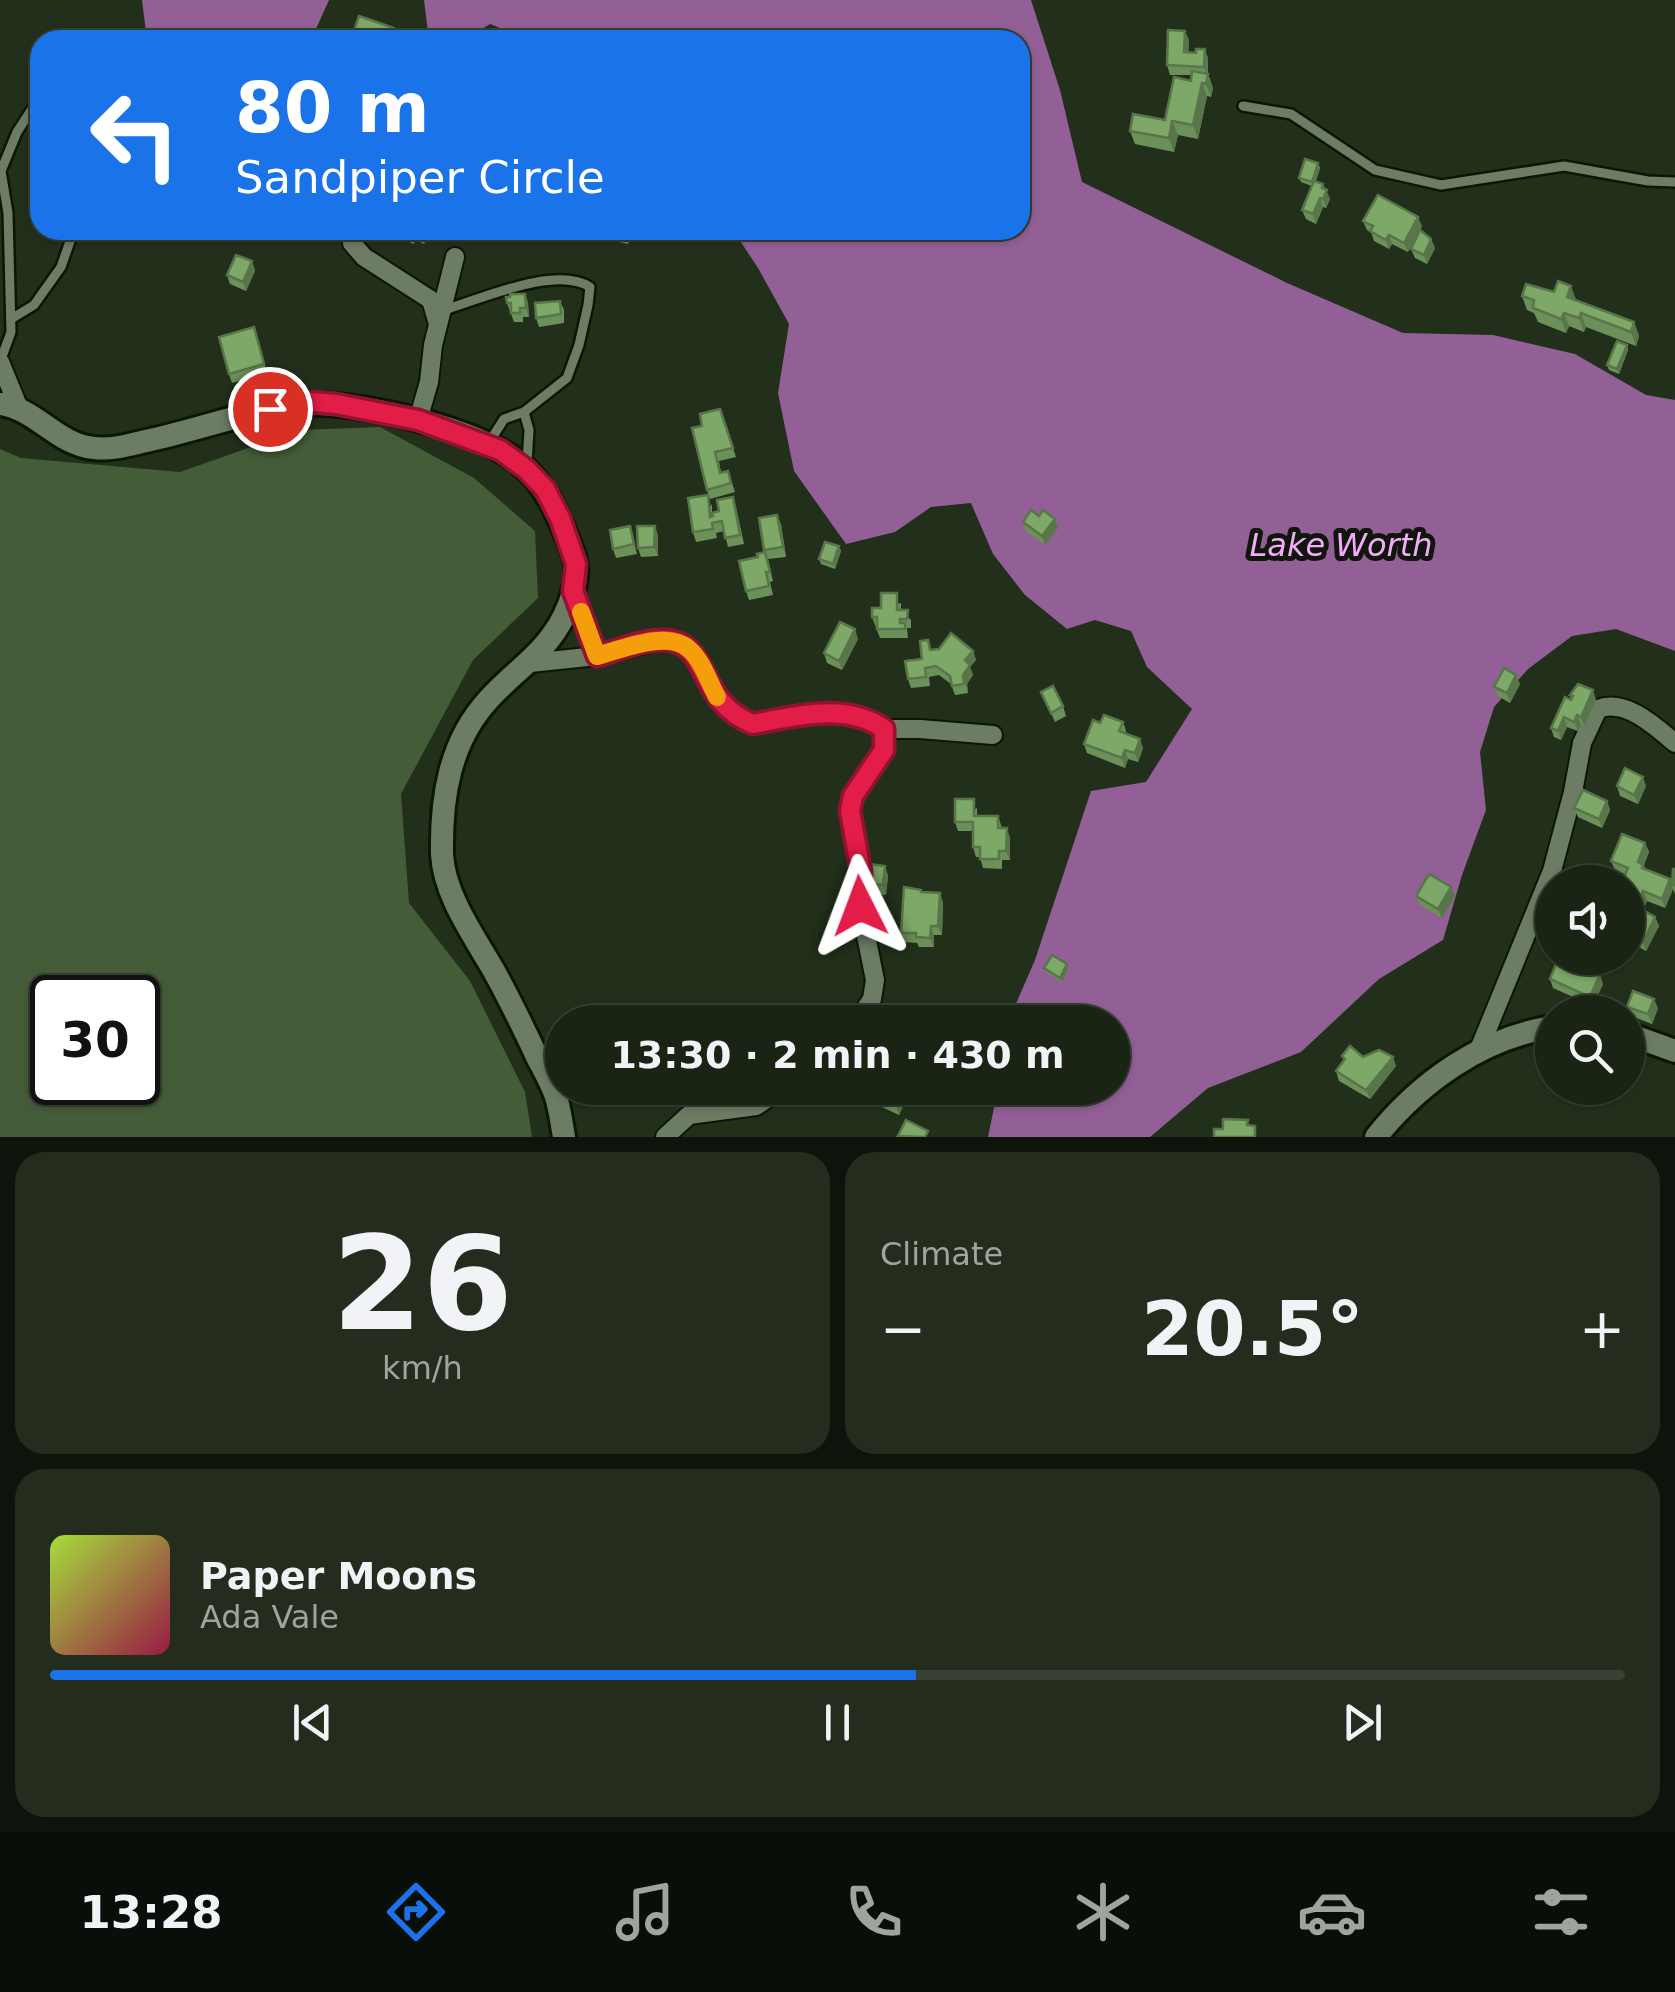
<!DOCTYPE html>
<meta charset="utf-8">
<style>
body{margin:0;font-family:"DejaVu Sans",sans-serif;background:#232c1d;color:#f1f3f6;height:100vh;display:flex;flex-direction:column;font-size:38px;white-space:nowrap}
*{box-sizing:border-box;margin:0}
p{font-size:32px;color:#9fa4a0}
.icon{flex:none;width:55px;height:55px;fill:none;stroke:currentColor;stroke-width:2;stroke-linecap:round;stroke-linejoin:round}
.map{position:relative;height:1137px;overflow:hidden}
.panel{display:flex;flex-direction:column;gap:15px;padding:15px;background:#0e140b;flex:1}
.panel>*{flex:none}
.top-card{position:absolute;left:30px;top:30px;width:1000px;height:210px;border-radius:30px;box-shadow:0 2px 8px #0004,0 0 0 2px #384134;background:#1a73e8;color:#fff;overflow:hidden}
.buttons{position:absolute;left:1535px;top:865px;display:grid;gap:20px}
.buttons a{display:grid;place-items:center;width:110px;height:110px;border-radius:50%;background:#1a2414;box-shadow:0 2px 8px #0004,0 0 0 2px #384134;font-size:50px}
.speed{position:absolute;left:30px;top:975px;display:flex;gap:20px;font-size:50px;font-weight:700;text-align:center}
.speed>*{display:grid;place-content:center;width:130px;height:130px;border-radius:50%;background:#1a2414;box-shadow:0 2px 8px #0004,0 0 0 2px #384134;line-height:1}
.speed .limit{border:5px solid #111;border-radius:15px;background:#fff;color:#111}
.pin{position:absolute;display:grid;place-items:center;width:85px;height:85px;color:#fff;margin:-42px;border:5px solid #fff;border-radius:50%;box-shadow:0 2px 10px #0007}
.me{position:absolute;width:110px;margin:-55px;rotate:357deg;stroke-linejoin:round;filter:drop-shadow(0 0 8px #0008)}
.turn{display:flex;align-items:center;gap:35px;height:210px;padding:0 40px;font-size:45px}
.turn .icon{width:130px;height:130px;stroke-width:2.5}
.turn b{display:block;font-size:70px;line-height:85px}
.big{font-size:75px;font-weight:700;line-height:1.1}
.panel .tile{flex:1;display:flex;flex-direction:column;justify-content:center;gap:15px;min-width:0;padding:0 35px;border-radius:30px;background:#232c1d}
.panel .dial{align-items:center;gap:0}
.dial b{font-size:130px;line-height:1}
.song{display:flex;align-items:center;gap:30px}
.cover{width:120px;height:120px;border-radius:15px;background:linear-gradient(135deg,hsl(80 70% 55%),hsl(340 70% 35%))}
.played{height:10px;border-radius:5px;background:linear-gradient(90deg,#1a73e8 55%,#384134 55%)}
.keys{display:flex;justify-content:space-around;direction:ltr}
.heat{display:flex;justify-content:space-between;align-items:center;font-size:55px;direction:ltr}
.panel .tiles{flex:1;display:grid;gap:15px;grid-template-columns:1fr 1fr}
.tile:last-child{grid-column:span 2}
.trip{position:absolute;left:545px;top:1005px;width:585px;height:100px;border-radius:50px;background:#1a2414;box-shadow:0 2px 8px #0004,0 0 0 2px #384134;font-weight:700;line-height:100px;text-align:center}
.menu{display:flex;height:160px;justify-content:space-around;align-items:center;background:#0a0e08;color:#9fa4a0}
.menu .icon{width:70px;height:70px}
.menu .current{color:#1a73e8}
.menu b{font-size:45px;color:#f1f3f6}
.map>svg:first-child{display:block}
.green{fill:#455c39;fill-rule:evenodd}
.water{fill:#926096}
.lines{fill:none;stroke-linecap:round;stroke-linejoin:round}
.service-casing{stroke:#0b1705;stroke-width:14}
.minor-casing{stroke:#0b1705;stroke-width:22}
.tertiary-casing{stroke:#0b1705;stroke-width:28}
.service{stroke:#6d7d65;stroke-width:9}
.minor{stroke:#6d7d65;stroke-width:18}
.tertiary{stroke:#6d7d65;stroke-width:22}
.wall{fill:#6c9059}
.shaded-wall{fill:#587649}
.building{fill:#7ea868;stroke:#587649;stroke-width:2.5}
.route-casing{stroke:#92132f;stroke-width:25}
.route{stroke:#e11d48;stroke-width:18}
.slow{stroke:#f59e0b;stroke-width:18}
.labels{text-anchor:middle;stroke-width:10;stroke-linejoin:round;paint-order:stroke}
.water-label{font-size:32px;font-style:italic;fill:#f2abf8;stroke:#10160c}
</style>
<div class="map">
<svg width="1675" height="1137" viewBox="0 0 1675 1137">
<rect width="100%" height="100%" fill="#22301b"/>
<!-- green -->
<path class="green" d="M380,427L474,478L535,531L538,598L473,660L401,794L409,903L470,981L525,1092L532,1137H0V449L21,458L180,472L299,430ZM52,998H138V1082H52Z"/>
<!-- water -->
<g class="water">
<polygon points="142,0 329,0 311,40 147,40"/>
<polygon points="424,0 1031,0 1060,90 1082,182 1287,283 1403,333 1493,335 1575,354 1646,395 1675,400 1675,651 1616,629 1572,636 1528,669 1494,707 1480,752 1486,810 1462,875 1443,940 1379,979 1301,1052 1208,1088 1150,1137 988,1137 998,1088 1112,1088 1112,1022 1008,1022 1035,960 1091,791 1146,782 1192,709 1147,667 1131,631 1095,620 1067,629 1025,595 993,554 971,503 931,507 895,532 846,544 794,471 778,393 789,324 758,268 733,230 1020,230 1020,40 530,40 490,24 464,40 429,40"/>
</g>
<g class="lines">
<!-- service casing -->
<g class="service-casing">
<g id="service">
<polyline points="1243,106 1291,114 1375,170 1441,185 1564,166 1648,181 1675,182"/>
<path d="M444,310C481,299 556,265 590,287L588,305L579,345L567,378L524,412L504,419L490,441"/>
<polyline points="11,319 34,305 61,267 74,230"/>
<polyline points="0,362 11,332 8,213 1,171 17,132 32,109 40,109"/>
<polyline points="524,412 529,430 527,464"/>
</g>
</g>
<!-- minor casing -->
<g class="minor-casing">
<g id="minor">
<polyline points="351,230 352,243 364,257 431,300 438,324"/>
<polyline points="0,362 18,406"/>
<polyline points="418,420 429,382 433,345 455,257"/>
<polyline points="573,591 597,656"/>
<path d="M530,663L597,656L660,640L678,641L692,651L719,699L733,713L753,724C795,717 847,702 884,729V750L853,795L850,811L861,872L860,906L875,980L872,999L857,1022"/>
<polyline points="884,729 920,729 993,735"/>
<path d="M1478,1052L1552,871L1573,792L1582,743L1598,709C1625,698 1655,726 1675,743"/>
<polyline points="665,1137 689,1115 756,1106 783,1088"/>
</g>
</g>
<!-- tertiary casing -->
<g class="tertiary-casing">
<g id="tertiary">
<path d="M0,404C37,409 57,445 94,448C112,450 129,445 146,441C193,431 239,414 286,406C340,396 448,423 498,449C523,462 542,483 554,508C559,518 575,554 576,564C578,580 571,602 564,616C545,654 515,670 489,699C449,742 441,799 442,854C444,895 474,936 494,971C510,1000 524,1029 538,1059C545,1072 553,1086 557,1100C560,1112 562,1125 564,1137"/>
<polyline points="1628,1034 1675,1051"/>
<path d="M1376,1137C1420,1082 1482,1038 1552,1027"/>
</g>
</g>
<!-- service -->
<use href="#service" class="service"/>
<!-- minor -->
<use href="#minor" class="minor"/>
<!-- tertiary -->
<use href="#tertiary" class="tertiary"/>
</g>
<!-- wall -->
<g class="wall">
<polygon points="1189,40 1188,52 1208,58 1208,74 1213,88 1211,97 1207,96 1198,139 1178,135 1174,152 1135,144 1130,131 1165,120 1191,81 1192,75 1170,75 1167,65"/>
<polygon points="1318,163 1320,168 1316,181 1323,184 1330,199 1326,208 1323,207 1316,224 1306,219 1302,210 1312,186 1301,182 1299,178"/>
<polygon points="1363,221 1422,226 1408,252 1392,244 1389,249 1374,241 1371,232 1367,230"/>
<polygon points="401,230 429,230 424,244 415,240 414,244 404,240"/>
<polygon points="521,230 562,230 557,231 558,236 524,241"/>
<polygon points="578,230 631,230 628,244 579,233"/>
<polygon points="1431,239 1435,248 1427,264 1415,258 1411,249"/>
<polygon points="252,261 255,271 246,291 230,284 227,275"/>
<polygon points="525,294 528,303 529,317 523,317 523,322 514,322 507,303"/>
<polygon points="1522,296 1576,300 1634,322 1639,336 1636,346 1586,327 1584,332 1569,326 1566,333 1538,322 1534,313 1527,310"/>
<polygon points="560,301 564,310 564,323 539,327 536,318"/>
<polygon points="254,327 267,373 232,383 229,374"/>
<polygon points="1627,345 1628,350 1619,374 1609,370 1607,365"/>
<polygon points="720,409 736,457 719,461 721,473 728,471 735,492 710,499 707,490 702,426"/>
<polygon points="712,504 712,513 736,507 744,544 728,547 724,531 716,533 717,538 696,542 693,532"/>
<polygon points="759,518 781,524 786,557 768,559 773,581 770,582 773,595 749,600 746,591 765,552"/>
<polygon points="1055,519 1058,528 1045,545 1026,531 1023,522"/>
<polygon points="630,526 637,554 616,558 613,549"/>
<polygon points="655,526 658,536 658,556 641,557 638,548"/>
<polygon points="839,546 841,551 835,569 821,564 819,559"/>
<polygon points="901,603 901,610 911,620 911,628 907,628 908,638 880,638 872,617 881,608"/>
<polygon points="858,639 842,670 827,663 824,653"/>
<polygon points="932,650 973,651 976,660 970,667 973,675 967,684 968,693 955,695 951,684 939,675 929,677 930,686 911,688 908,679 922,659"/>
<polygon points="1520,684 1510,703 1498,696 1494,687"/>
<polygon points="1041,692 1063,706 1066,716 1055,722"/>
<polygon points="1570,695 1596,700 1584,726 1581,725 1578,731 1567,727 1561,740 1554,737 1551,728 1571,700"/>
<polygon points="1123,722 1126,731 1125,734 1143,748 1138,762 1128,759 1125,768 1087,753 1084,744 1100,723"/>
<polygon points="1617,786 1646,786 1638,804 1620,796"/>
<polygon points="1607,801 1610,810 1602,828 1578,817 1574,808"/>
<polygon points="977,808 977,816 998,816 1002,828 1010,838 1010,860 1002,860 1002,869 983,868 980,857 976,857 973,847 973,831 958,831 955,822"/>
<polygon points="1645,843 1649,852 1644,865 1645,870 1670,879 1672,884 1675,869 1675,894 1673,889 1665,908 1647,901 1643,910 1655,917 1659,926 1646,951 1632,943 1628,934 1641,910 1628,904 1628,882 1625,874 1615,870 1611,861"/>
<polygon points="885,866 888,876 886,895 870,893 867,884"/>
<polygon points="922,892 943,902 942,935 934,935 934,947 919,947 917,943 905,942 901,933"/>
<polygon points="1416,896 1455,896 1442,918 1420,905"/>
<polygon points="1566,958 1581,958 1582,963 1586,965 1587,969 1603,984 1593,1006 1553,988 1550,979 1565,962"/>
<polygon points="1067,964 1068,969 1062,982 1046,972 1044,968"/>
<polygon points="1627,1007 1658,1008 1652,1024 1631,1016"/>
<polygon points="1342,1056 1363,1057 1396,1066 1370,1099 1339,1081 1336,1071 1344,1061"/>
<polygon points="858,1088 909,1088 910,1091 899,1115 861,1097"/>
</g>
<!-- shaded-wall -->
<g class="shaded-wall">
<polygon points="1185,31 1189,40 1188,62 1184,52"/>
<polygon points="1205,49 1208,58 1207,76 1213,88 1211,97 1206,84 1207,76 1204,67"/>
<polygon points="1202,83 1207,96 1198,139 1193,125"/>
<polygon points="1172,121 1178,135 1174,152 1169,138"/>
<polygon points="1318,163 1320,168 1314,187 1312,182"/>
<polygon points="1323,184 1330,199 1326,208 1323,199 1322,188"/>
<polygon points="1320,198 1323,207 1316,224 1313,214"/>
<polygon points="1418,217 1422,226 1408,252 1404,243"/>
<polygon points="422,230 429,230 424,244 420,234"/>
<polygon points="626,230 631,230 628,244 625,235"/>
<polygon points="1389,235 1392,244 1389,249 1386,240"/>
<polygon points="1431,239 1435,248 1427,264 1424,255"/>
<polygon points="252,261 255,271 246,291 243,282"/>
<polygon points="1571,286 1576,300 1567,297"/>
<polygon points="525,294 528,303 529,317 526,308"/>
<polygon points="1564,313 1569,326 1566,333 1561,319"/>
<polygon points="1581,313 1586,327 1584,332 1579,318"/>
<polygon points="1634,322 1639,336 1636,346 1631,332"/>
<polygon points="1627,345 1628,350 1619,374 1617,369"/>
<polygon points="777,515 781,524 786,557 783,547"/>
<polygon points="1055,519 1058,528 1045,545 1042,536"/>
<polygon points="655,526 658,536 658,556 654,547"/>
<polygon points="839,546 841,551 835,569 833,564"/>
<polygon points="855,629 858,639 842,670 839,661"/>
<polygon points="973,651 976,660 970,667 973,675 967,684 968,693 963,675 965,660"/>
<polygon points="1516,675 1520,684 1510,703 1507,693"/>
<polygon points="1593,690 1596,700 1584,726 1581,717"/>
<polygon points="1577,715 1581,725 1578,731 1574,722"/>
<polygon points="1564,717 1567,727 1561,740 1558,731"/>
<polygon points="1140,739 1143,748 1138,762 1135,753"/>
<polygon points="1125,750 1128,759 1125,768 1122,758"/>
<polygon points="1643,777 1646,786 1638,804 1634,795"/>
<polygon points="1607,801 1610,810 1602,828 1599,819"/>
<polygon points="1007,828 1010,838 1010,860 1006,851"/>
<polygon points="1645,843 1649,852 1644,865 1647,874 1638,862"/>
<polygon points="885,866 888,876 886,895 883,885"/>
<polygon points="1670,879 1673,889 1665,908 1662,899"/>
<polygon points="1451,887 1455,896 1442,918 1438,909"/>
<polygon points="1643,891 1647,901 1643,910 1639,901"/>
<polygon points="940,893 943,902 942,935 938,926"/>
<polygon points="1655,917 1659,926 1646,951 1643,942"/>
<polygon points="931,926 934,935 934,947 930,938"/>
<polygon points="1576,958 1581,958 1582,961 1576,975 1573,965"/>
<polygon points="1067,964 1068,969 1062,982 1060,978"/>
<polygon points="1600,974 1603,984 1593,1006 1590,997"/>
<polygon points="1654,999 1658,1008 1652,1024 1648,1014"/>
<polygon points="1393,1057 1396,1066 1370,1099 1366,1090"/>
<polygon points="904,1088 909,1088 910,1091 899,1115 896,1105"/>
</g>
<!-- building -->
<g class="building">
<polygon points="359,16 394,28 396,31 393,40 358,40 360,34 354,31"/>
<polygon points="1168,30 1185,31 1184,52 1196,53 1196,49 1205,49 1204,67 1167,65"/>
<polygon points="1192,71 1208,74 1206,84 1202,83 1193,125 1172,121 1169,138 1130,131 1133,114 1165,120 1174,77 1191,81"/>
<polygon points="1305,159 1318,163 1312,182 1299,178"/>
<polygon points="1314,181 1323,184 1322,188 1327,190 1323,199 1320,198 1313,214 1302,210"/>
<polygon points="1378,195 1418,217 1404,243 1389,235 1386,240 1370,231 1373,226 1363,221"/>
<polygon points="401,230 422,230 420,234 412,231 411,234"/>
<polygon points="605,230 626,230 625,235"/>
<polygon points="1420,230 1431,239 1424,255 1411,249"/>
<polygon points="236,255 252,261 243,282 227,275"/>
<polygon points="1558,281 1571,286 1567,297 1634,322 1631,332 1581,313 1579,318 1564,313 1561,319 1533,308 1534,300 1522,296 1526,284 1554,292"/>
<polygon points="510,294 525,294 526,308 520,308 520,313 511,313 511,303 507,303 506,297 510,297"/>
<polygon points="560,301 561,314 536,318 535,303"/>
<polygon points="254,327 264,364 229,374 219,337"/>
<polygon points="1617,341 1627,345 1617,369 1607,365"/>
<polygon points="720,409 733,448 715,452 720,473 728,471 731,483 707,490 692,428 702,426 700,414"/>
<polygon points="708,495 710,517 713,516 712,513 719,511 717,500 733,497 740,535 725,538 722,521 712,523 713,529 693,532 688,498"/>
<polygon points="1031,510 1039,516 1043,510 1055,519 1042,536 1023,522"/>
<polygon points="777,515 783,547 764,550 759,518"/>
<polygon points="630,526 634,544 613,549 610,530"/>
<polygon points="637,526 655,526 654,547 638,548"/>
<polygon points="825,542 839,546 833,564 819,559"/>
<polygon points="765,552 770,572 766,572 769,586 746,591 739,561 758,557 757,554"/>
<polygon points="881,593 897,593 897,610 908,610 907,619 900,619 900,623 905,623 905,629 877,629 877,617 872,617 872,608 881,608"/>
<polygon points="840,622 855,629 839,661 824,653"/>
<polygon points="951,633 973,651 965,660 970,665 963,675 964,684 952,686 950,676 936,666 925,668 926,677 908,679 905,661 922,659 920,641 928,640 930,650 939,649"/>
<polygon points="1504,668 1516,675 1507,693 1494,687"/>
<polygon points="1578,684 1593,690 1581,717 1577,715 1574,722 1564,717 1558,731 1551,728 1565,697 1571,700 1573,696 1570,695"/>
<polygon points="1053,686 1063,706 1051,713 1041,692"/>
<polygon points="1104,715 1123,722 1119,731 1140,739 1135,753 1125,750 1122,758 1084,744 1093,720 1100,723"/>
<polygon points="1625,768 1643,777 1634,795 1617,786"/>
<polygon points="1583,790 1607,801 1599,819 1574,808"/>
<polygon points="955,799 974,799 974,816 998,816 998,828 1007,828 1006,851 999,851 999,859 980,859 980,847 973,847 973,822 955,822"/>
<polygon points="1622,834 1645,843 1638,862 1643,865 1642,868 1670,879 1662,899 1643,891 1639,901 1628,896 1628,882 1622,882 1628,868 1611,861"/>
<polygon points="869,864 885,866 883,885 867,884"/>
<polygon points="1673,869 1675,869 1675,885 1672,885"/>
<polygon points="1429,874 1451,887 1438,909 1416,896"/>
<polygon points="904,887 921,890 921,892 940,893 938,926 931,926 930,938 916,937 916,933 901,933"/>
<polygon points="1641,909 1655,917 1643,942 1628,934"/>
<polygon points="1052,955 1067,964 1060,978 1044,968"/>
<polygon points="1568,958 1576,958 1573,965 1576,967 1579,962 1586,965 1584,967 1600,974 1590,997 1550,979 1558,959 1565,962"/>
<polygon points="1633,991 1654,999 1648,1014 1627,1007"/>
<polygon points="1350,1046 1363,1057 1379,1050 1393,1057 1366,1090 1336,1071 1345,1059 1342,1056"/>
<polygon points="857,1088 904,1088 896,1105"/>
<polygon points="1223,1119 1248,1120 1247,1125 1255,1126 1255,1137 1214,1137 1214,1129 1223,1129"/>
<polygon points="906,1120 928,1131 925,1137 898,1136"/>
</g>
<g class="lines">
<!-- route casing -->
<g class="route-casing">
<path id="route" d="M270,409L312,402L336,404L418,420L500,450L526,469L545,489L560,518L576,564L573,591L597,656C618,650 644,639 666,640C700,642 702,680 721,701C729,711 741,719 753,724C795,716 847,702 884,729V750L853,796L850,811L861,872L860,906"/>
</g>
<!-- route -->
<use href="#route" class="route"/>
<!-- slow -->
<path class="slow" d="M581,612L597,656C622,649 668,630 689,649C702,660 709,682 717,697"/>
</g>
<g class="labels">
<!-- water labels -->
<g class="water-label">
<text x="1341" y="556">Lake Worth</text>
</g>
</g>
</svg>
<div class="buttons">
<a><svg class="icon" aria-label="sound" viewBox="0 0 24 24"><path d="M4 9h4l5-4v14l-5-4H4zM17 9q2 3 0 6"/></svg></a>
<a><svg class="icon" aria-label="search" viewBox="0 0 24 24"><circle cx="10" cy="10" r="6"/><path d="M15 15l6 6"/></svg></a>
</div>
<div class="speed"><div class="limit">30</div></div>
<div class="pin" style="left:270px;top:409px;background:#d93025"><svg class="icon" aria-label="arrive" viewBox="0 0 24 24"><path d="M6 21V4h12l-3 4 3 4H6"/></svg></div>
<svg class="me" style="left:860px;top:906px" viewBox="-20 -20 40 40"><path d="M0-17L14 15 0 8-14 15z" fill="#e11d48" stroke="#fff" stroke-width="4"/></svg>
<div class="trip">13:30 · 2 min · 430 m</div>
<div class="top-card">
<div class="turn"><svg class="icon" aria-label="left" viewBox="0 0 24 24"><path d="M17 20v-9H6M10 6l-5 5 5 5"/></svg><div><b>80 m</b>Sandpiper Circle</div></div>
</div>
</div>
<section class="panel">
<div class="tiles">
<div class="tile dial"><b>26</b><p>km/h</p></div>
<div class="tile"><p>Climate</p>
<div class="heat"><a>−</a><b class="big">20.5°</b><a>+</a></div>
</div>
<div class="tile">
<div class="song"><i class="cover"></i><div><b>Paper Moons</b><p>Ada Vale</p></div></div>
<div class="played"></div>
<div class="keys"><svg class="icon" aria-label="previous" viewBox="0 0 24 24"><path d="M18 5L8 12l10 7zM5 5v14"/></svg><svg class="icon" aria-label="pause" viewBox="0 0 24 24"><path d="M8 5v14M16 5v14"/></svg><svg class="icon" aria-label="next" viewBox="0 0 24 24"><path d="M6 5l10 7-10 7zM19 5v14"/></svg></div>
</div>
</div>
</section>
<nav class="menu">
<b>13:28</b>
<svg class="icon current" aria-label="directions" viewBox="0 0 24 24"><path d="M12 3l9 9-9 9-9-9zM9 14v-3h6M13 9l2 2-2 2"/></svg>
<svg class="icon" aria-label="music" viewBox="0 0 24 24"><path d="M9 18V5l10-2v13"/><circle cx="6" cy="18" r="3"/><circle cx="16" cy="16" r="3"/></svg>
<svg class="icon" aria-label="phone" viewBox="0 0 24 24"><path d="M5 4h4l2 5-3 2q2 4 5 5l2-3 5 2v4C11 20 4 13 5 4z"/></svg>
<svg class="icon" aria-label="climate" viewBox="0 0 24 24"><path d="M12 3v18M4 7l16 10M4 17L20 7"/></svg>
<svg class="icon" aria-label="car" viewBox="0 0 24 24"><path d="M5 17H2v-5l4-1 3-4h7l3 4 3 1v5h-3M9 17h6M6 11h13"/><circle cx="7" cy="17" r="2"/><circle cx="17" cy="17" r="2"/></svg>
<svg class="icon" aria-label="filters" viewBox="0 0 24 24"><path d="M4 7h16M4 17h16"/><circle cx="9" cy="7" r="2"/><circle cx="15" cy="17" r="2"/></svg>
</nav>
